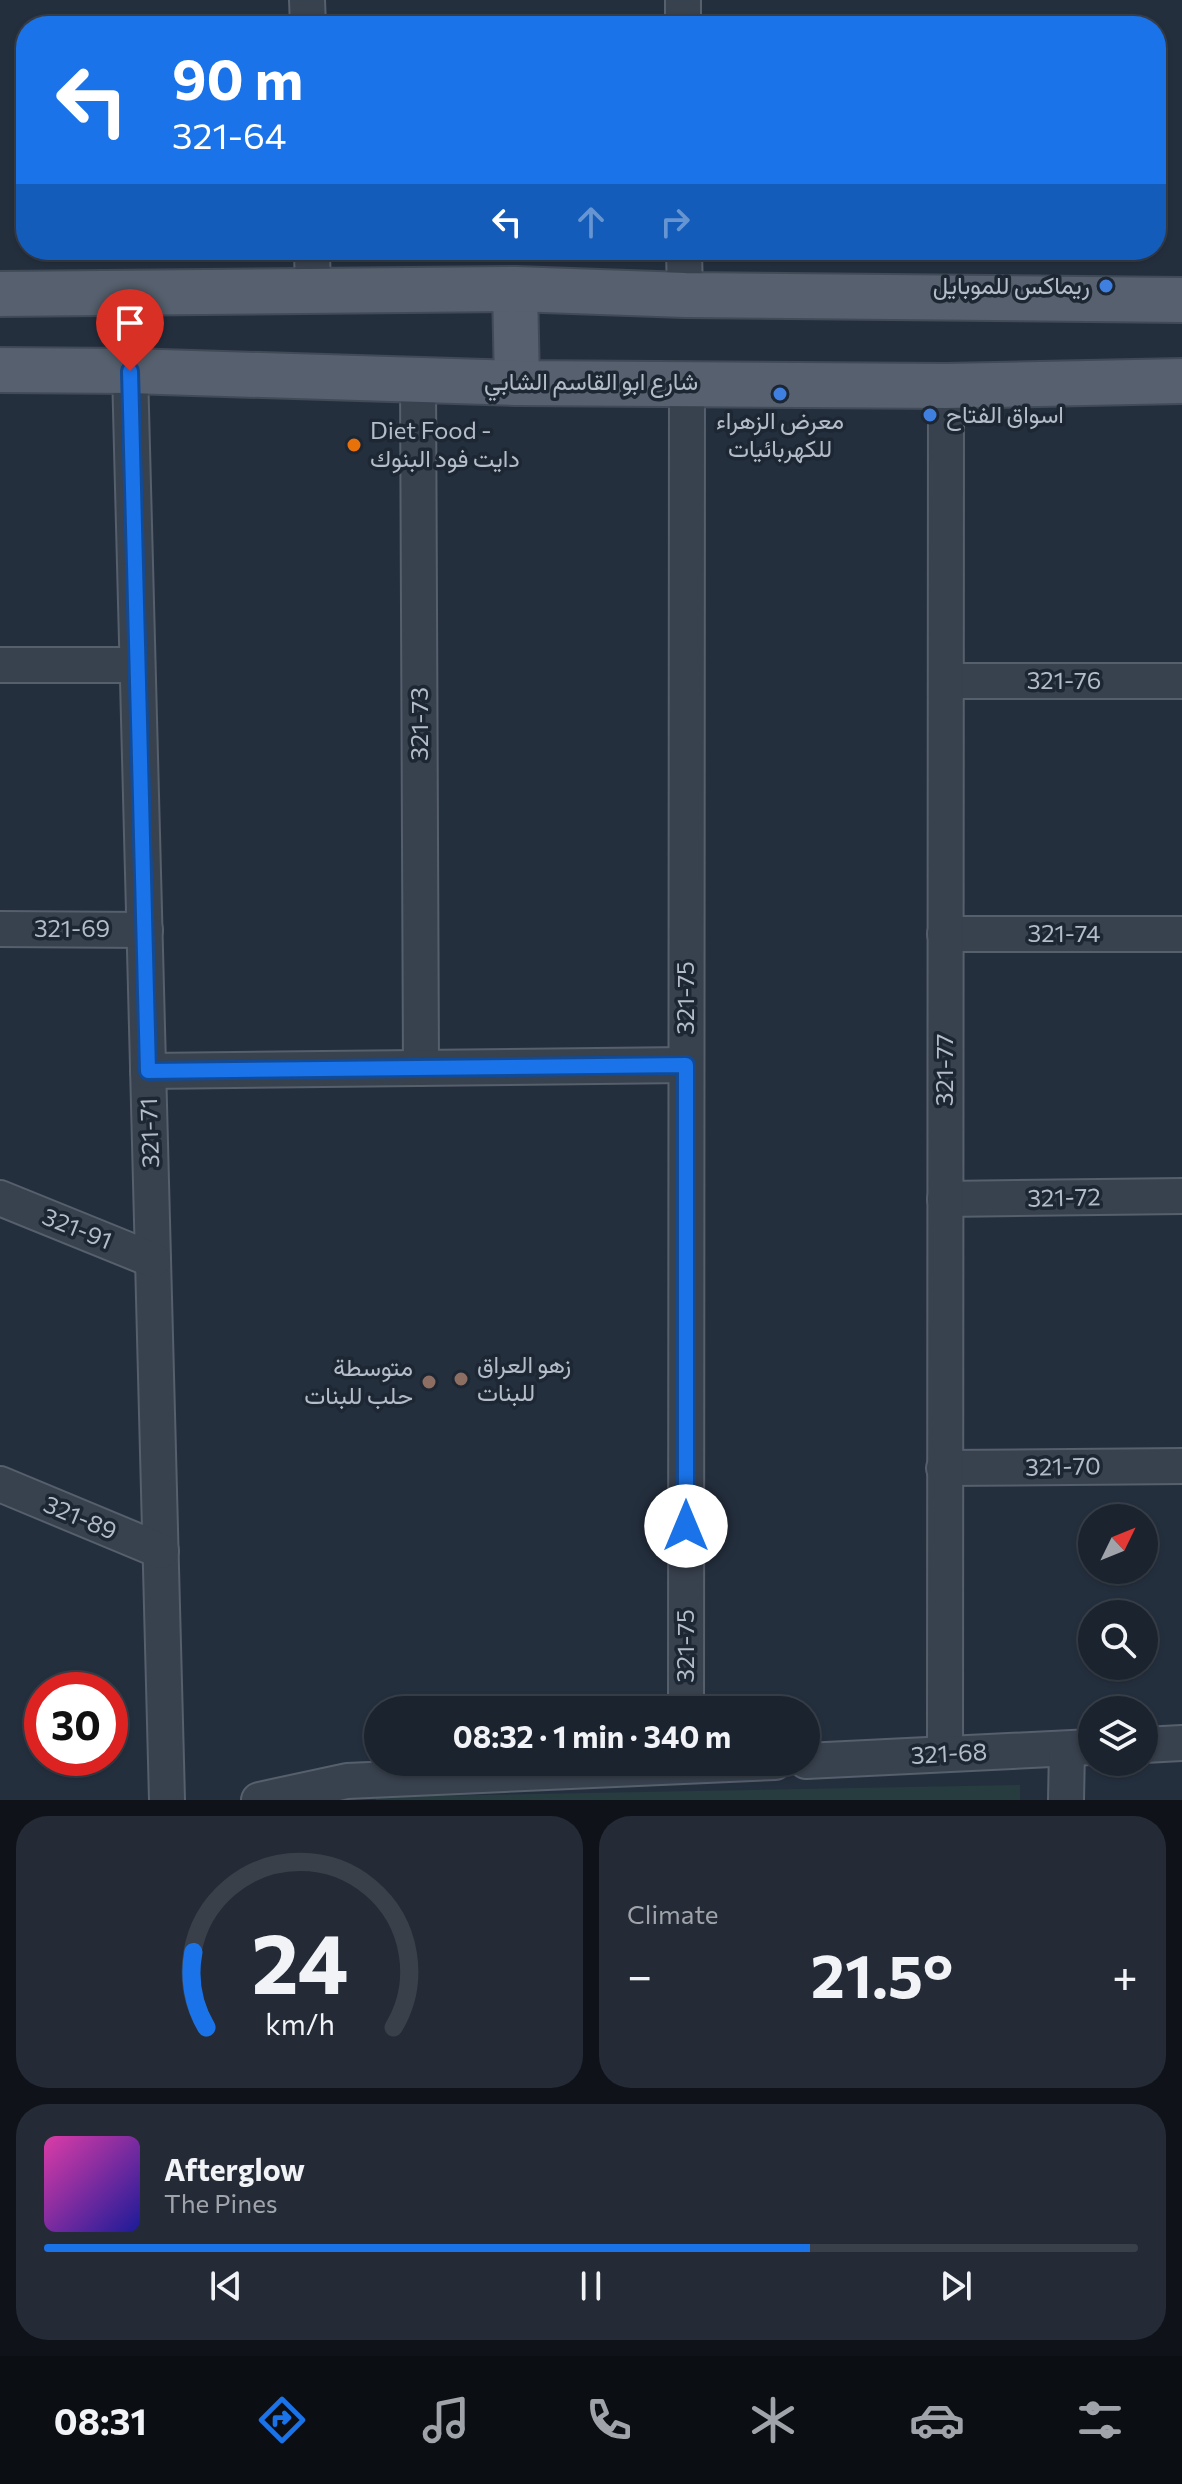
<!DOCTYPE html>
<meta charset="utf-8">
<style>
body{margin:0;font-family:Commissioner,Vazirmatn,sans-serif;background:#242b36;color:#f1f3f6;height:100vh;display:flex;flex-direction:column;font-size:30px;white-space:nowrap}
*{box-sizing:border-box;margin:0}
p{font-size:26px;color:#a0a4aa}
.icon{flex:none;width:44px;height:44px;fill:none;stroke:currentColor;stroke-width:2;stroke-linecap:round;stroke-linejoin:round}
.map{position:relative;height:1800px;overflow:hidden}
.drawer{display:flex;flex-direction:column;gap:16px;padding:16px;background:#0f1319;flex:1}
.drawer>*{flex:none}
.hud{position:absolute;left:16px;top:16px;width:1150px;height:244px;border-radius:32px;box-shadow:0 2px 6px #0004,0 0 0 2px #39404a;background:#1a73e8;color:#fff;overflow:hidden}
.needle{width:52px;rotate:47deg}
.controls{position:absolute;left:1078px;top:1504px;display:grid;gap:16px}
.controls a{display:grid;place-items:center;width:80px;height:80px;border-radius:50%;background:#1b232e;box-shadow:0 2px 6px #0004,0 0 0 2px #39404a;font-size:40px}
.speed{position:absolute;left:24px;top:1672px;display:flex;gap:16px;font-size:40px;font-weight:700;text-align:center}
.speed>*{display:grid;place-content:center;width:104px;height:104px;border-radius:50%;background:#1b232e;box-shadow:0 2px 6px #0004,0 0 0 2px #39404a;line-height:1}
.speed .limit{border:12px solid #d22;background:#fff;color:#111}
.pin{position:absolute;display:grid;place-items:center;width:68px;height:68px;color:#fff;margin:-82px -34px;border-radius:50% 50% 50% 0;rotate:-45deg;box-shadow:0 0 8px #0007}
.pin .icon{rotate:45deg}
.me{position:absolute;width:88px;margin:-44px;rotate:0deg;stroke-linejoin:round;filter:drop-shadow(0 0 6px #0008)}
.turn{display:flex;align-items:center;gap:28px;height:168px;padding:0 24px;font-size:36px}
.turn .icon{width:104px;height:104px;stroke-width:2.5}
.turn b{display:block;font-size:56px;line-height:68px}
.lanes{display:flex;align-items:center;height:76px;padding:0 24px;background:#0003;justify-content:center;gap:40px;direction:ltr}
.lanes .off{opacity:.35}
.big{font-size:60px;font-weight:700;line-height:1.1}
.drawer .card{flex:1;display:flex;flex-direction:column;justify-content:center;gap:12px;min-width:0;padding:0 28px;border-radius:32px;background:#242b36}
.drawer .dial{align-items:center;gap:0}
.dial svg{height:208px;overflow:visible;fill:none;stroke:#39404a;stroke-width:7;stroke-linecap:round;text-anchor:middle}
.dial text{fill:#f1f3f6;stroke:none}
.song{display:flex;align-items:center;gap:24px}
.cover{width:96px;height:96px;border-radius:12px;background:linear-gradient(135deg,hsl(320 70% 55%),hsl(240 70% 35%))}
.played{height:8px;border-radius:4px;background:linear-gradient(90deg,#1a73e8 70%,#39404a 70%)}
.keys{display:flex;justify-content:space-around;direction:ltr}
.heat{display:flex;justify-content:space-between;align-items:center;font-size:44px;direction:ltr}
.drawer .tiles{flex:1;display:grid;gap:16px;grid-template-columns:1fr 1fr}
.card:last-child{grid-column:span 2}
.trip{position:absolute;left:364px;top:1696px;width:456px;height:80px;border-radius:40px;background:#1b232e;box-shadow:0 2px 6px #0004,0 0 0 2px #39404a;font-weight:700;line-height:80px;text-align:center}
.tabs{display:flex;height:128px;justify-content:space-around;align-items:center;background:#0b0e12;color:#a0a4aa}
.tabs .icon{width:56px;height:56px}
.tabs .on{color:#1a73e8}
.tabs b{font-size:36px;color:#f1f3f6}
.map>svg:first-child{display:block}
.green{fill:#263c3f}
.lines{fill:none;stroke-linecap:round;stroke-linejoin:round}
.minor-casing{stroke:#565f6c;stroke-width:38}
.major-casing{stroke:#414a57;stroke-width:48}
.minor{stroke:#38414e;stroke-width:34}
.major{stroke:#56606e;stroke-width:44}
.route-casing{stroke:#114b97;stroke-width:20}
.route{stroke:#1a73e8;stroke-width:14}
.shop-dot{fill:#3f7fe0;stroke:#1d2633;stroke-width:3}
.food-dot{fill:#e8710a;stroke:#1d2633;stroke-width:3}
.education-dot{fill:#8d6e63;stroke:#1d2633;stroke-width:3}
.labels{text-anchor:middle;stroke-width:7;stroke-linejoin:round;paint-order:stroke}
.poi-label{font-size:24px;fill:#b4bcc9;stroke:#1d2633;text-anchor:start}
.street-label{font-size:24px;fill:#b4bcc9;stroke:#1d2633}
</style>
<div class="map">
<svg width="1182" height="1800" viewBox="0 0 1182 1800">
<rect width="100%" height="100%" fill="#242f3e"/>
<!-- green -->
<polygon class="green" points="1020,1785 1020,1800 376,1800 375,1797"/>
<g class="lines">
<!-- minor casing -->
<g class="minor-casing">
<g id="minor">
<polyline points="307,0 308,26"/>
<polyline points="683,0 683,26"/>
<polyline points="312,250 313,292"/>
<polyline points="684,250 685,295"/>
<polyline points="130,371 167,1800"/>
<polyline points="418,379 421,1068"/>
<polyline points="0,665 137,665"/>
<polyline points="946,681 1182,681"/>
<polyline points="0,929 145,930"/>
<polyline points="945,934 1182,934"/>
<polyline points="148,1071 686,1065"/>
<polyline points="0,1198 153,1260"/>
<polyline points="945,1199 1182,1196"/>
<polyline points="944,1468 1182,1466"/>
<polyline points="0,1484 161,1551"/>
<polyline points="686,1710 687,382"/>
<polyline points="1144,1745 1182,1743"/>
<polyline points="945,1754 946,386"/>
<polyline points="806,1761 1092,1747"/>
<polyline points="259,1800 347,1781 775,1762"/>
<polyline points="1066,1800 1067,1749"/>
</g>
</g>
<!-- major casing -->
<g class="major-casing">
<g id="major">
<polyline points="515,289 517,383"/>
<polyline points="0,294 515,289 685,295 1182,300"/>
<polyline points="0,370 130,371 517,383 946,386 1182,381"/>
</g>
</g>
<!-- minor -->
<use href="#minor" class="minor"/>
<!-- major -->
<use href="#major" class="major"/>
</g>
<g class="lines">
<!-- route casing -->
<g class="route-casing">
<polyline id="route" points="130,371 148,1071 686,1065 686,1526"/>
</g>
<!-- route -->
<use href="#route" class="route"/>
</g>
<!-- markers -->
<g class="shop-dot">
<circle cx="1106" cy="286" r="8"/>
<circle cx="780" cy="394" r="8"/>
<circle cx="930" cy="415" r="8"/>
</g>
<circle class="food-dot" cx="354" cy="445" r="8"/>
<g class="education-dot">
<circle cx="461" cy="1379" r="8"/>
<circle cx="429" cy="1382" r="8"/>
</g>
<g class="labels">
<!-- poi labels -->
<g class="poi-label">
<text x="1090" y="294" text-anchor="end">ريماكس للموبايل</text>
<text x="946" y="423">اسواق الفتاح</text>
<text x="780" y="429" text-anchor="middle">معرض الزهراء<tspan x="780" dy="28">للكهربائيات</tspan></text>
<text x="370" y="439">Diet Food -<tspan x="370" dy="28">دايت فود البنوك</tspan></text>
<text x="477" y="1373">زهو العراق<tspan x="477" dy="28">للبنات</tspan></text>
<text x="413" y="1376" text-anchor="end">متوسطة<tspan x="413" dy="28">حلب للبنات</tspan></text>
</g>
<!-- street labels -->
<g class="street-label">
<text x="591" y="390">شارع ابو القاسم الشابي</text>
<text x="1064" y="689">321-76</text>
<text transform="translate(420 724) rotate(-90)" y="8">321-73</text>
<text x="72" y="937">321-69</text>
<text x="1064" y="942">321-74</text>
<text transform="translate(686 998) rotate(-90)" y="8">321-75</text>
<text transform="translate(945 1070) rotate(-90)" y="8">321-77</text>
<text transform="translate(150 1133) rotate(-92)" y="8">321-71</text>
<text transform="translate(1064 1198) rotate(-1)" y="8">321-72</text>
<text transform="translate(77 1229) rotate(22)" y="8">321-91</text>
<text transform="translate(1063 1467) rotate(-1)" y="8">321-70</text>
<text transform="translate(80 1518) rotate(23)" y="8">321-89</text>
<text transform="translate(686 1646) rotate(-90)" y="8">321-75</text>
<text transform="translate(949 1754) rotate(-3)" y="8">321-68</text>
</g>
</g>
</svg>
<div class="controls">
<a><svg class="needle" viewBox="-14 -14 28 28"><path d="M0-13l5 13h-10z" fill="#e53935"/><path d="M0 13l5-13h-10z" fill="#a0a4aa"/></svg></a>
<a><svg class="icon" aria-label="search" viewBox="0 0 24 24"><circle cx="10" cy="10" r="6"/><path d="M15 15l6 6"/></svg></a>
<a><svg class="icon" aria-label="layers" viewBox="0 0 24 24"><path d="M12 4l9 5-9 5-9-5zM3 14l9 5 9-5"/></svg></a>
</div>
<div class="speed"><div class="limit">30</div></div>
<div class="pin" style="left:130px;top:371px;background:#d93025"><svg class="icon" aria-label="arrive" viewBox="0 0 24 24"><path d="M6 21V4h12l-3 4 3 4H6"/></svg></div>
<svg class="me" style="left:686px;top:1526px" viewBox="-20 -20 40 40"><circle r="19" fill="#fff"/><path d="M0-13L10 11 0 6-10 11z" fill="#1a73e8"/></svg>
<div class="trip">08:32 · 1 min · 340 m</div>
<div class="hud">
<div class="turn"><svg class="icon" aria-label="left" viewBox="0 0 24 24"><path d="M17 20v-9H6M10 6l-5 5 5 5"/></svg><div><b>90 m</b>321-64</div></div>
<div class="lanes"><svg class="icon" aria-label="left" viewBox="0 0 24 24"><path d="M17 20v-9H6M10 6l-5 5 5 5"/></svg><svg class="icon off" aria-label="ahead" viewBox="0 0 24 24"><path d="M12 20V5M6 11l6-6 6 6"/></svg><svg class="icon off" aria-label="right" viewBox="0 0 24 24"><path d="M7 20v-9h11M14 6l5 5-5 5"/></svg></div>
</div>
</div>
<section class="drawer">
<div class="tiles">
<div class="card dial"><svg viewBox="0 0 100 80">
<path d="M14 69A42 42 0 1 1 86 69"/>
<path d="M14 69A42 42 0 0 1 9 40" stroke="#1a73e8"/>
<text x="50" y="56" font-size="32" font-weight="700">24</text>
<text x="50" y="72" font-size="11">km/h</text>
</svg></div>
<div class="card"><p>Climate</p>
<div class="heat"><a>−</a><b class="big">21.5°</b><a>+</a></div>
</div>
<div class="card">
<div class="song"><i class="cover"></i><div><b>Afterglow</b><p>The Pines</p></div></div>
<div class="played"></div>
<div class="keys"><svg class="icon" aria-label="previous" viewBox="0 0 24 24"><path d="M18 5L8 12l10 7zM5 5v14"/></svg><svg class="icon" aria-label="pause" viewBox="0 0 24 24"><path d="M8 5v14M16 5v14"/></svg><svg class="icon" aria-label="next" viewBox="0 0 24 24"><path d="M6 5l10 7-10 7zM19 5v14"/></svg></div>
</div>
</div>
</section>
<nav class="tabs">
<b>08:31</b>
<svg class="icon on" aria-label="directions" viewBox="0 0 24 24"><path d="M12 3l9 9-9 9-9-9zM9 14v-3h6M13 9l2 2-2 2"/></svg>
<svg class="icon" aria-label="music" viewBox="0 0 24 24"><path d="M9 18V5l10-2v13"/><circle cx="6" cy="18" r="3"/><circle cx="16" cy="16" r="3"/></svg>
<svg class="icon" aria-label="phone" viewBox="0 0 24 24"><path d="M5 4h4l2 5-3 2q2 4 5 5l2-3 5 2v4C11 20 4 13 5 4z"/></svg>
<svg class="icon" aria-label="climate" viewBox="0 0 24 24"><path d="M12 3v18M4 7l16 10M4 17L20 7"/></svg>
<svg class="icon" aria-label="car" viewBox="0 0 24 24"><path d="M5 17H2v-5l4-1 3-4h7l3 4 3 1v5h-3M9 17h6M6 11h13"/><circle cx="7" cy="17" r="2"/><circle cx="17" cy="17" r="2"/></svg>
<svg class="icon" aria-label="filters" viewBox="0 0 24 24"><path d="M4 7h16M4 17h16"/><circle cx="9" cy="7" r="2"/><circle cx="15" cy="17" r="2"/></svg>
</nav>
